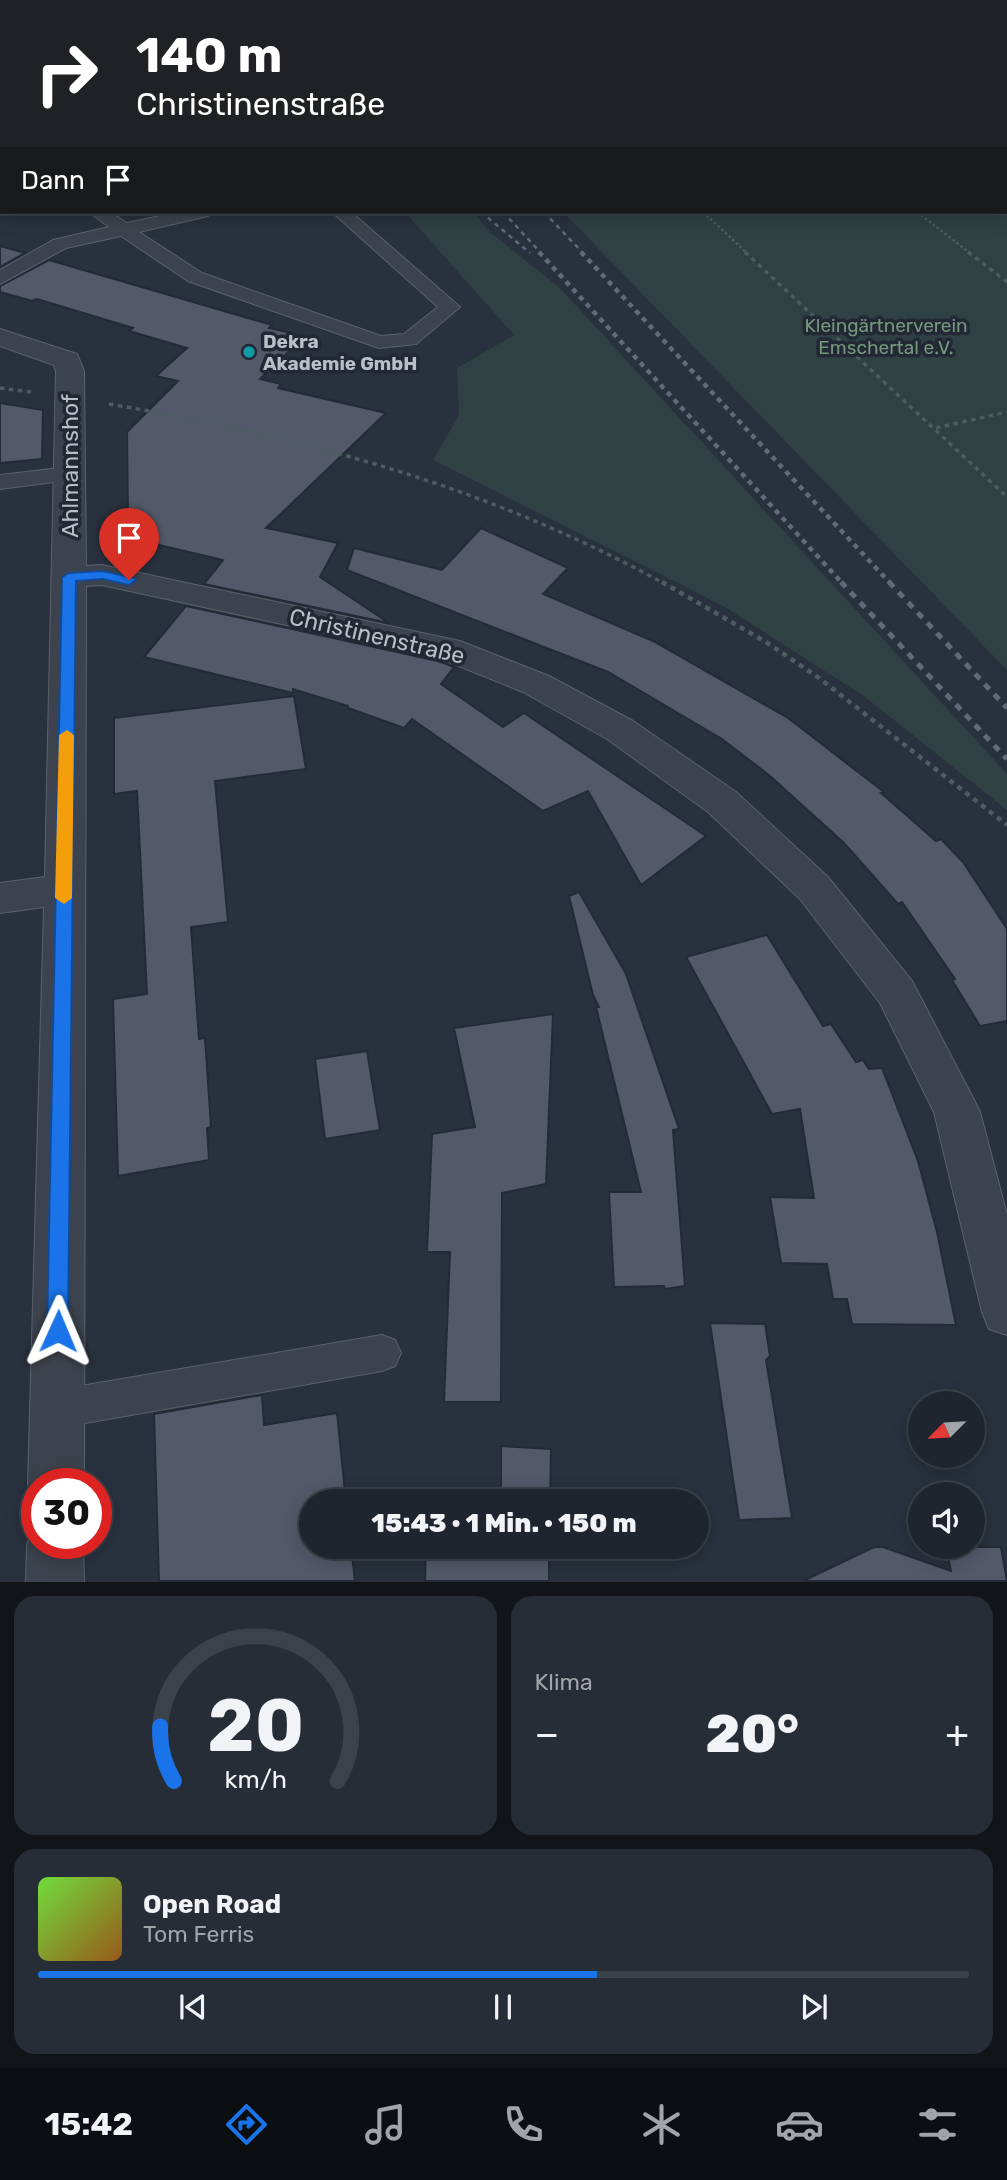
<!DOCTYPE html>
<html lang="de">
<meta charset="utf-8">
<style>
body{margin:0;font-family:Rubik,sans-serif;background:#272d36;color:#f1f3f6;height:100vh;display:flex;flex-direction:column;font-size:26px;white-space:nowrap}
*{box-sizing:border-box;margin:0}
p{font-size:23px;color:#a1a5aa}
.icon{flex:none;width:38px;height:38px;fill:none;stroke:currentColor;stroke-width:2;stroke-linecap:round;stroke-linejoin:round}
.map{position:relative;height:1582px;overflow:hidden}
.panel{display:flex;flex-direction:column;gap:14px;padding:14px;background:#111419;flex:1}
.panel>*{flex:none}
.hud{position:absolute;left:0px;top:0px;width:1008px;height:214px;box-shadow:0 4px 18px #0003,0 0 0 2px #3c424a;background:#202124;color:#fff;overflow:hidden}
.needle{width:46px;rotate:246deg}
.buttons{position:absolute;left:908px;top:1391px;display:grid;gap:14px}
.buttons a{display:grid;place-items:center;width:77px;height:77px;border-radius:50%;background:#1f252e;box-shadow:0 4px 18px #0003,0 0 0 2px #3c424a;font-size:35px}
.speed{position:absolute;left:21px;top:1468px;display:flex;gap:14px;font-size:35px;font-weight:700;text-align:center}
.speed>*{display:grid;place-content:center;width:91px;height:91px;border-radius:50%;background:#1f252e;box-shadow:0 4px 18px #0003,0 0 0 2px #3c424a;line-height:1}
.speed .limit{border:10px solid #d22;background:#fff;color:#111}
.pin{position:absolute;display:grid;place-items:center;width:60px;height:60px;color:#fff;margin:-72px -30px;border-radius:50% 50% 50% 0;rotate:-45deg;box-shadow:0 0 7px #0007}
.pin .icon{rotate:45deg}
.me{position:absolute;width:77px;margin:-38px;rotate:1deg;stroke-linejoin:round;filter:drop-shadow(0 0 5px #0008)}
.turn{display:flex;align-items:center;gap:24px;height:147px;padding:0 21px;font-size:32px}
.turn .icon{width:91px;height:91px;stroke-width:2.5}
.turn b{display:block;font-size:49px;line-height:60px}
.then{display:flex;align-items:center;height:66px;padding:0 21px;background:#0003;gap:14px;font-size:26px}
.big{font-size:52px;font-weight:800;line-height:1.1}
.panel .widget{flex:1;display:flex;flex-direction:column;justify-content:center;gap:10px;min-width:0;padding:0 24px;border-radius:21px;background:#272d36}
.panel .dial{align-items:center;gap:0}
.dial svg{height:182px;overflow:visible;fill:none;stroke:#3c424a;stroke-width:7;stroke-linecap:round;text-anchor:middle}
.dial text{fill:#f1f3f6;stroke:none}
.song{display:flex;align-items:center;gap:21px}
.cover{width:84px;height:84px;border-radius:10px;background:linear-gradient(135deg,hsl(100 70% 55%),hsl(30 70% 35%))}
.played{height:7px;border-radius:4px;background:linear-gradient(90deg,#1a73e8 60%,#3c424a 60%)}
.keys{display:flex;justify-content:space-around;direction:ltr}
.heat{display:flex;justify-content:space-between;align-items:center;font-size:38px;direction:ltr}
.panel .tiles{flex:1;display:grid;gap:14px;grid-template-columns:1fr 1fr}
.widget:last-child{grid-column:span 2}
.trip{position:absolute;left:299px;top:1489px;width:410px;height:70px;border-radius:35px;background:#1f252e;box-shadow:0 4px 18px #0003,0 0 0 2px #3c424a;font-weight:800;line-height:70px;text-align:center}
.tabs{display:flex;height:112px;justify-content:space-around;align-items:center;background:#0c0f12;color:#a1a5aa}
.tabs .icon{width:49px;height:49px}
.tabs .current{color:#1a73e8}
.tabs b{font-size:32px;color:#f1f3f6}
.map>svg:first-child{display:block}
.green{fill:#2f4143}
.building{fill:#535969;stroke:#242a36;stroke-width:2}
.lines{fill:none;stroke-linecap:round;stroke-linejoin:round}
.service-casing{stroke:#5b616c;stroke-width:2}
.minor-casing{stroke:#5b616c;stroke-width:2}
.path-far2{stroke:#4d5c60;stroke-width:2.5;stroke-dasharray:2.5 2.5;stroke-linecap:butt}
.path-far1{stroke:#4d5c60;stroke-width:3.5;stroke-dasharray:4.5 4.5;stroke-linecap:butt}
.path{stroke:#4d5c60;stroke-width:4.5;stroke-dasharray:5 5;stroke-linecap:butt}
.service{fill:#3d434e;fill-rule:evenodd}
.minor{fill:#3d434e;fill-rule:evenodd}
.rail-far2{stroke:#626977;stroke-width:2.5;stroke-dasharray:4.5 4.5;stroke-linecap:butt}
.rail-far1{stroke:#626977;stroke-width:4.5;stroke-dasharray:5 5;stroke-linecap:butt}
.rail{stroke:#626977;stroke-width:5;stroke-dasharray:7 7;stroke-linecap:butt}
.route{fill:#1a73e8;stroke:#114b97;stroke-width:2}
.slow{fill:#f59e0b}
.culture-dot{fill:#0f9aa8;stroke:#222834;stroke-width:2.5}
.labels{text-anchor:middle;stroke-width:7;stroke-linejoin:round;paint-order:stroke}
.far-park-label{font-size:19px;fill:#74977e;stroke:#222834}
.far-poi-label{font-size:19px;font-weight:bold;fill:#b9bec9;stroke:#222834;text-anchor:start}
.street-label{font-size:23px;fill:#b9bec9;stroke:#222834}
</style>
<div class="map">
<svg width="1007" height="1582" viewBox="0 0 1007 1582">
<rect width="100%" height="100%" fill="#29313e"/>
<!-- green -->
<g class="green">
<polygon points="355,0 982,0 985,2 356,2"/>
<polygon points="1007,13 1007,670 563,212 1006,212"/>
<polygon points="405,212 473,212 491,233 560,288 1007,774 1007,810 865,697 725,607 433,460 459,415 457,368 514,335"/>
</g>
<!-- building -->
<g class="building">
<polygon points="0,246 25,253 0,267"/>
<polygon points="49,260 272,325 269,328 305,336 260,379 281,384 278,388 386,413 266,528 338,543 320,577 389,623 204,584 223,560 159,545 128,519 127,432 178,381 156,376 187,348 129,331 133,328 37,299 32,301 0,292 0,286"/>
<polygon points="0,403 43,410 42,459 0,463"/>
<polygon points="481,528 568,568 543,594 653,641 788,718 884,792 881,793 936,841 941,839 963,862 1007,929 1007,1021 980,1026 952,980 955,979 902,902 898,904 844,843 770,776 722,739 608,672 347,570 354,548 442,570"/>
<polygon points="186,606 438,661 454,667 441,684 503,727 524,713 706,836 641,885 588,791 543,811 412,719 404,728 348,708 348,706 293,689 293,693 144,657"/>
<polygon points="294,696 306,769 215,781 228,922 191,927 199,1039 205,1038 211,1127 207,1128 209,1160 118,1176 113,999 147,994 137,791 114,794 114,718"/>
<polygon points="579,892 626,974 679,1129 673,1130 685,1286 665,1289 664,1286 614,1287 609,1192 641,1192 596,1007 599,1007 593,995 569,896"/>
<polygon points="767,935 823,1026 831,1024 856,1062 863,1060 869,1069 882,1068 918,1161 937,1232 956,1325 852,1324 847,1299 833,1299 827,1264 781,1263 770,1197 814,1198 800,1109 772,1114 686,957"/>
<polygon points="553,1014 546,1184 502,1193 501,1402 444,1402 450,1252 427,1252 432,1134 475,1127 454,1028"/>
<polygon points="367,1051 380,1130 325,1139 315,1059"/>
<polygon points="710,1323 765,1324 770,1356 766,1360 792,1518 739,1520"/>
<polygon points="262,1395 264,1425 337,1413 346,1502 312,1502 312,1547 351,1547 355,1581 159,1581 154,1414"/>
<polygon points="501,1446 551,1449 550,1502 501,1502"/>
<polygon points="426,1547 549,1547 549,1581 425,1581"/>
<polygon points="874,1547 883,1547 951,1571 946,1547 1001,1547 1007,1581 803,1581"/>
</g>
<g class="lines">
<!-- service casing -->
<g class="service-casing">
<g id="service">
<polygon points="0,132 2,132 2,143 0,142"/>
<polygon points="89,212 110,212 127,223 179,212 211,212 208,216 139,232 202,273 381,336 404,334 438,307 332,212 351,212 460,307 416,344 379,348 188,281 121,236 66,248 0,284 0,270 53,240 109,227"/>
<polygon points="69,467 77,469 80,474 77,479 0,489 0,475"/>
<polygon points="382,1335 395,1340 401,1353 395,1366 382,1371 57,1428 43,1422 38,1409 43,1396 57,1390"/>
</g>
</g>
<!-- minor casing -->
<g class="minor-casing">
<g id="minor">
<polygon points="0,329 77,354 84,371 86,566 102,565 460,641 549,676 633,721 736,792 828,877 912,981 973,1098 980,1112 1007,1215 1007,1335 989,1329 982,1312 934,1112 880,1003 800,899 708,812 607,739 523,692 439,658 102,585 86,586 84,1484 37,1484 37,1503 28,1484 44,907 0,913 0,883 45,877 56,371 54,365 0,346"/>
<polygon points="37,1523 37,1544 83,1544 84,1582 26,1582 27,1544"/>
</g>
</g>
<!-- path-far2 -->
<g class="path-far2">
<polyline points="793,2 802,0"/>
<polyline points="703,212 747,253"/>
<polyline points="917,212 970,253"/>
</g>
<!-- path-far1 -->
<g class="path-far1">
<polyline points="745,252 1007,497"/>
<polyline points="968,252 1007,282"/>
<polyline points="0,388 31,392"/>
<path d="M109,404C305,437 489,487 665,584"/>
<polyline points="936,428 1007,412"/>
</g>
<!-- path -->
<polyline class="path" points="662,582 766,642 819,678 1007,825"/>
<!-- service -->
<use href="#service" class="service"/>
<!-- minor -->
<use href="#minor" class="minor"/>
<!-- rail-far2 -->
<g class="rail-far2">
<polyline points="24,0 27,2"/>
<polyline points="91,0 98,2"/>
<polyline points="481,212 530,253"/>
<polyline points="503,212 541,253"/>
<polyline points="544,212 583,253"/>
</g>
<!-- rail-far1 -->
<g class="rail-far1">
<polyline points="539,252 843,584"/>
<polyline points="581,252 891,584"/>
</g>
<!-- rail -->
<g class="rail">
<polyline points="841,582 1007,759"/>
<polyline points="889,582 1007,708"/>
</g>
</g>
<!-- route -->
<polygon class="route" points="103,571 134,578 136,580 129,585 103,579 76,581 68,1331 65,1338 58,1341 50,1338 47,1331 62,577 69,573"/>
<!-- slow -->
<polygon class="slow" points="67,730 74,735 72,898 64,904 55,898 59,735"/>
<!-- markers -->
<circle class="culture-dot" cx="249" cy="352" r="7"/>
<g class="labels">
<!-- far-park labels -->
<g class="far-park-label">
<text x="886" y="332">Kleingärtnerverein<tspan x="886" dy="22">Emschertal e.V.</tspan></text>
</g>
<!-- far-poi labels -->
<g class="far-poi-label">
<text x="263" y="348">Dekra<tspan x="263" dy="22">Akademie GmbH</tspan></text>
</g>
<!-- street labels -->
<g class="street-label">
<text transform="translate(70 466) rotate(-90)" y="8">Ahlmannshof</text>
<text transform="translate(377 636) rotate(13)" y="8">Christinenstraße</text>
</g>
</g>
</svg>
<div class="buttons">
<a><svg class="needle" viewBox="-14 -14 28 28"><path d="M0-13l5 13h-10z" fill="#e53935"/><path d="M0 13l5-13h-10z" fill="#a1a5aa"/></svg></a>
<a><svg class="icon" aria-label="sound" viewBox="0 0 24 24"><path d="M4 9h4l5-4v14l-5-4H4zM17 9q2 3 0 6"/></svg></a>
</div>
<div class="speed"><div class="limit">30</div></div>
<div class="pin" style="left:129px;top:580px;background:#d93025"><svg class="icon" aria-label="arrive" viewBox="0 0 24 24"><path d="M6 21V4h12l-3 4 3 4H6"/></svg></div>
<svg class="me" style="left:58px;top:1331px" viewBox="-20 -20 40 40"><path d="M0-17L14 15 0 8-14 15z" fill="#1a73e8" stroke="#fff" stroke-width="4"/></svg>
<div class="trip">15:43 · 1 Min. · 150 m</div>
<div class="hud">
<div class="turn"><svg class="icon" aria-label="right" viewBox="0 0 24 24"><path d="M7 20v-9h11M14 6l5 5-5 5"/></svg><div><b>140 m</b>Christinenstraße</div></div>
<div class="then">Dann<svg class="icon" aria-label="arrive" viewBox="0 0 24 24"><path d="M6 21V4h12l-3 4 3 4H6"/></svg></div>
</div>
</div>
<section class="panel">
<div class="tiles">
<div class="widget dial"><svg viewBox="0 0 100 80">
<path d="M14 69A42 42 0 1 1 86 69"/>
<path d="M14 69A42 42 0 0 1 8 45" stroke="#1a73e8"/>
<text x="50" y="56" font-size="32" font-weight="700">20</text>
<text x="50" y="72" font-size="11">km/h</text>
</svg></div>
<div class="widget"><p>Klima</p>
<div class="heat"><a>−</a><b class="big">20°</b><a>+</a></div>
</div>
<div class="widget">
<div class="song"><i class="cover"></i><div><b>Open Road</b><p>Tom Ferris</p></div></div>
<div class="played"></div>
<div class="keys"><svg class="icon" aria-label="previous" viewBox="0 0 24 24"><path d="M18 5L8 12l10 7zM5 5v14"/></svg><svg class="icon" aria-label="pause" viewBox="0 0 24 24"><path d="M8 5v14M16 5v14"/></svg><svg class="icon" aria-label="next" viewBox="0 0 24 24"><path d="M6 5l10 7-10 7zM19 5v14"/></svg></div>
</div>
</div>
</section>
<nav class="tabs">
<b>15:42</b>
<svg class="icon current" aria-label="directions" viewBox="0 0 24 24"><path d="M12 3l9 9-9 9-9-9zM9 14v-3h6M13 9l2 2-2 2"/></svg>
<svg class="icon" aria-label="music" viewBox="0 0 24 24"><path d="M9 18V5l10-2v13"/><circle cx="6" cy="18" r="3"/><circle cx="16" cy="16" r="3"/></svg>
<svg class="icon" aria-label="phone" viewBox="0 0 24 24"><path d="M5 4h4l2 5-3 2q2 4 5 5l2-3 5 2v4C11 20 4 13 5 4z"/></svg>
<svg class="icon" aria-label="climate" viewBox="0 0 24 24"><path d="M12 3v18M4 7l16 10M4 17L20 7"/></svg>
<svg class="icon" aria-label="car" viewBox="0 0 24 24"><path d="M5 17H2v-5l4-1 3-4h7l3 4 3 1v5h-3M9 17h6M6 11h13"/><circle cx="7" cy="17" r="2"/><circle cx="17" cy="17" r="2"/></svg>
<svg class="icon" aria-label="filters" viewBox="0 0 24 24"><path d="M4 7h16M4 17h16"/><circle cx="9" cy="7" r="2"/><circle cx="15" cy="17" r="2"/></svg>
</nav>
